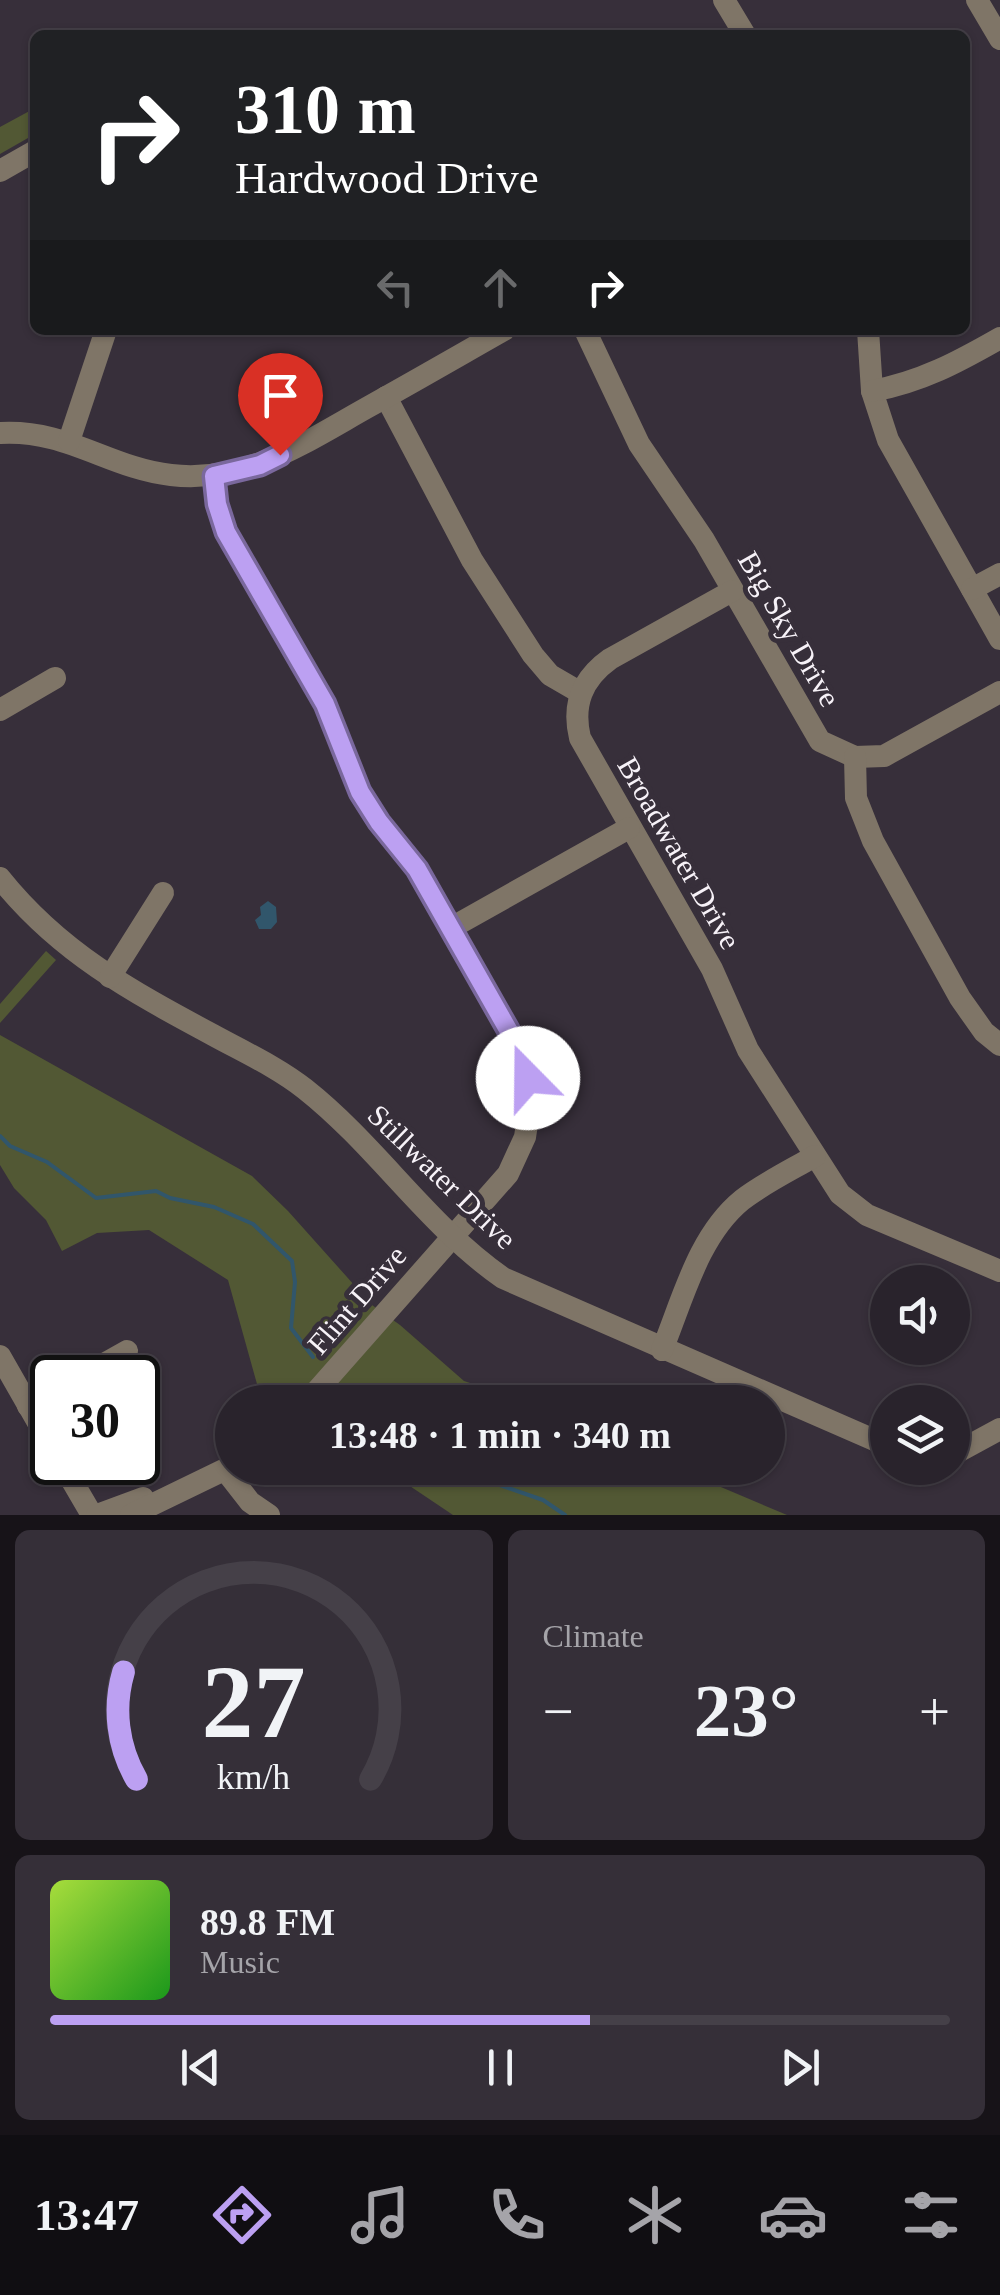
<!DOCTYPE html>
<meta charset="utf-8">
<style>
body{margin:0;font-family:"Times New Roman",serif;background:#352f38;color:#f1f3f6;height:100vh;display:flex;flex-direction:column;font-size:38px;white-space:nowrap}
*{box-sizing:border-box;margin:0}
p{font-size:32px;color:#a5a4a9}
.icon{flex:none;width:55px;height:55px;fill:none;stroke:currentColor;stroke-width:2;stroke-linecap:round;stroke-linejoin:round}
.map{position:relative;height:1515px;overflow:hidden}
.drawer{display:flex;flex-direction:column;gap:15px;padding:15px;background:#171318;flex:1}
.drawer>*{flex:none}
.banner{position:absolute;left:30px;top:30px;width:940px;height:305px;border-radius:15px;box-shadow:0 2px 8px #0004,0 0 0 2px #454048;background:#202124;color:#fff;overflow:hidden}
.fabs{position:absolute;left:870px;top:1265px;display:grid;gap:20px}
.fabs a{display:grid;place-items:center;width:100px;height:100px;border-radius:50%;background:#29232c;box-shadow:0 2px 8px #0004,0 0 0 2px #454048;font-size:50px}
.speed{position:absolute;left:30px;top:1355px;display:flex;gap:20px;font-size:50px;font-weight:700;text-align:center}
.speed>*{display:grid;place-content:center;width:130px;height:130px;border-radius:50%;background:#29232c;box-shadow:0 2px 8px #0004,0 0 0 2px #454048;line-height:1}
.speed .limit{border:5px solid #111;border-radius:15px;background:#fff;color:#111}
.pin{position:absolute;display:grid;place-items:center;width:85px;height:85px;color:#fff;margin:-102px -42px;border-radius:50% 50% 50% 0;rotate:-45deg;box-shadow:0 0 10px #0007}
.pin .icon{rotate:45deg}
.me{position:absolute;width:110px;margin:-55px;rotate:338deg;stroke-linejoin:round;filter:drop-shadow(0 0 8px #0008)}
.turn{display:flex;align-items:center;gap:35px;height:210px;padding:0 40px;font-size:45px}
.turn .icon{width:130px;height:130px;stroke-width:2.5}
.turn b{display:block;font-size:70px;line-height:85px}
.lanes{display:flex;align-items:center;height:95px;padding:0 40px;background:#0003;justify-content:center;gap:50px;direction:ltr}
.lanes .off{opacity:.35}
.big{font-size:75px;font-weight:700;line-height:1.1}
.drawer .widget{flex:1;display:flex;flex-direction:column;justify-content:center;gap:15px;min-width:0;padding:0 35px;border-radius:15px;background:#352f38}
.drawer .dial{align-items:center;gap:0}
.dial svg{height:260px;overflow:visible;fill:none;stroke:#454048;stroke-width:7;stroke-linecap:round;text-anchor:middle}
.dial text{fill:#f1f3f6;stroke:none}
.song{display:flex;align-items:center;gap:30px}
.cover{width:120px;height:120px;border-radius:15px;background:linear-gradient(135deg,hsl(80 70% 55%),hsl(120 70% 35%))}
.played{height:10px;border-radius:5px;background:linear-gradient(90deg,#bca0f2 60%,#454048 60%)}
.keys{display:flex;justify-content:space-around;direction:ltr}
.heat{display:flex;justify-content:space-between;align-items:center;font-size:55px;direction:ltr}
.drawer .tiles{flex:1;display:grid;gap:15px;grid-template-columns:1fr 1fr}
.widget:last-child{grid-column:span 2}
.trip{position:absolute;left:215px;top:1385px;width:570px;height:100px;border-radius:50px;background:#29232c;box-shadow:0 2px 8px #0004,0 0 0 2px #454048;font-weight:700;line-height:100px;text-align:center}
.tab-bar{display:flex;height:160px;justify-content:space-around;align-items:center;background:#100e12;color:#a5a4a9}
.tab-bar .icon{width:70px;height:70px}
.tab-bar .selected{color:#bca0f2}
.tab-bar b{font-size:45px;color:#f1f3f6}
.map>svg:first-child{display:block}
.green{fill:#525834}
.water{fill:#31566b}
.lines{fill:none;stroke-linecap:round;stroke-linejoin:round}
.stream{stroke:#31566b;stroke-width:4}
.minor{stroke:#7f7567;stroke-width:22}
.route-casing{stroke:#7a689d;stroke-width:25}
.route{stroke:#bca0f2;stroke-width:18}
.labels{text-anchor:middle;stroke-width:10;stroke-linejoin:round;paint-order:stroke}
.street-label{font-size:30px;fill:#f7f2f8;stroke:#372f3a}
</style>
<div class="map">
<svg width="1000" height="1515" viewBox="0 0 1000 1515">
<rect width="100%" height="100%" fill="#372f3a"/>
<!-- green -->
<g class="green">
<polygon points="35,108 35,134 0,154 0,127"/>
<polygon points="46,951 56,960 0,1023 0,1004"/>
<polygon points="0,1035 252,1176 288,1211 372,1305 400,1325 464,1381 528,1402 262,1402 228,1280 149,1230 97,1233 62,1251 46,1220 14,1188 0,1165"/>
<polygon points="383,1468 676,1468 787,1515 453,1515"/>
</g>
<!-- water -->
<polygon class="water" points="268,901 276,907 277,922 271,929 259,929 255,920 261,915 260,907"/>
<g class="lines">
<!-- stream -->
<g class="stream">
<polyline points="0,1136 10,1146 47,1162 96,1198 156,1191 170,1198 214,1207 253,1224 292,1261 295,1282 291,1328 313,1357"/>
<polyline points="357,1391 368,1402"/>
<polyline points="451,1468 543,1500 565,1515"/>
</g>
<!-- minor -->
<g class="minor">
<polyline points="724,0 745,35"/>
<polyline points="977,0 1000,39"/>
<polyline points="0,171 35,151"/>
<polyline points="585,330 639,444 704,540 820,741 855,757 884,756 1000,692"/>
<polyline points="868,330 872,391 888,440 1000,639"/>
<path d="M872,391C921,382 958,362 1000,338"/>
<polyline points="386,397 472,560 533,655 550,675 581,693"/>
<path d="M0,433C67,429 109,468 171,475C246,484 307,441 370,406C415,381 460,355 504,330"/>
<polyline points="69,441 106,330"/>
<polyline points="214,475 217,503 226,532 325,704 360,792 379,823 417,869 517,1046 528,1078 530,1104 525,1137 508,1174 307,1402"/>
<polyline points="972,589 1000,574"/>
<path d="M732,591L610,659C582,679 572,705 580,738L712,969L748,1050L840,1194L867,1215L1000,1271"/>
<polyline points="0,710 55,678"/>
<polyline points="855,757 856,798 873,841 960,998 984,1032 1000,1045"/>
<path d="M0,878C59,952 131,991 213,1035C244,1052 277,1067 305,1089C377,1146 427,1225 503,1278L888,1446"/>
<polyline points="451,928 629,828"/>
<polyline points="110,977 163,893"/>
<path d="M662,1350C683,1299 698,1236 742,1200C764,1183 791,1170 815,1156"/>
<polyline points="0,1356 52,1447"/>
<polyline points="79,1378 127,1351"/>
<polyline points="28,1406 52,1392"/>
<polyline points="952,1455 1000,1429"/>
<polyline points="61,1462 92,1515"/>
<polyline points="225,1470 250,1502 269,1515"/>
<polyline points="97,1515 143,1498"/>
<polyline points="131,1515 232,1466"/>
</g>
</g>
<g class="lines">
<!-- route casing -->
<g class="route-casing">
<polyline id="route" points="280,455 260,465 214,476 217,504 226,532 325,704 360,792 379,822 417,869 510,1033 528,1078"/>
</g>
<!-- route -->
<use href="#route" class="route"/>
</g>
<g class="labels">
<!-- street labels -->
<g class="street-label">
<text transform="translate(789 629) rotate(60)" y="10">Big Sky Drive</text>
<text transform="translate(679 853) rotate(60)" y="10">Broadwater Drive</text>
<text transform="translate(442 1177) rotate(44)" y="10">Stillwater Drive</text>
<text transform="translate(357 1300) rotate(-49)" y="10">Flint Drive</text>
</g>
</g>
</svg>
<div class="fabs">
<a><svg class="icon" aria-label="sound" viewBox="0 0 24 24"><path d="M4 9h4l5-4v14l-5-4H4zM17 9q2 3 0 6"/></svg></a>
<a><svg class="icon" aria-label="layers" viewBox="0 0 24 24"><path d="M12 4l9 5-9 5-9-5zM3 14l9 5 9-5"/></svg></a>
</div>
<div class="speed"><div class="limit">30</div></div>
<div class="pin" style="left:280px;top:455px;background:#d93025"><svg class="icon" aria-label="arrive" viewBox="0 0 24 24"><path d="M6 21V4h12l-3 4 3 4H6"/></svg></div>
<svg class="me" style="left:528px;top:1078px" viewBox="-20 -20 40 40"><circle r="19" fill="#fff"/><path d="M0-13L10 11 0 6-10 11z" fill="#bca0f2"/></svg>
<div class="trip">13:48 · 1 min · 340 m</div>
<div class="banner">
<div class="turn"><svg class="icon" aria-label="right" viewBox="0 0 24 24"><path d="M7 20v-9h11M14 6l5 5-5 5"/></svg><div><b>310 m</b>Hardwood Drive</div></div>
<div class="lanes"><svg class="icon off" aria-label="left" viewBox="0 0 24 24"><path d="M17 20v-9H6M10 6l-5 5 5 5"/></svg><svg class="icon off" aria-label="ahead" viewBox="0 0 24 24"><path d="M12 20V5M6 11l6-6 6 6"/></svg><svg class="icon" aria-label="right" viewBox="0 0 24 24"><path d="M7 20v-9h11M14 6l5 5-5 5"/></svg></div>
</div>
</div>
<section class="drawer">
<div class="tiles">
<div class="widget dial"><svg viewBox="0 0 100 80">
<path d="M14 69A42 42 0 1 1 86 69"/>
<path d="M14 69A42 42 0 0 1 10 36" stroke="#bca0f2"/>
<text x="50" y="56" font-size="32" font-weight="700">27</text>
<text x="50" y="72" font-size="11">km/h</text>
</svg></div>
<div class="widget"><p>Climate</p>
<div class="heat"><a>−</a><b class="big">23°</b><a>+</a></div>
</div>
<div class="widget">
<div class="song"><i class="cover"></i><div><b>89.8 FM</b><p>Music</p></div></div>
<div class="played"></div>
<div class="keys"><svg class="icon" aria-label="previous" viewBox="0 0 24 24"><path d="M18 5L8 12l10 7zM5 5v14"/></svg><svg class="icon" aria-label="pause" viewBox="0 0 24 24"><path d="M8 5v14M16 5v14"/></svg><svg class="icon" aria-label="next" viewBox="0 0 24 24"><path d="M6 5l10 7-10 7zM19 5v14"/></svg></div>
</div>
</div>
</section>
<nav class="tab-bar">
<b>13:47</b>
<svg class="icon selected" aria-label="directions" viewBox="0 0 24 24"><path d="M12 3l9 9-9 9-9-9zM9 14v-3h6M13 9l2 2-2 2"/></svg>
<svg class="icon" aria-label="music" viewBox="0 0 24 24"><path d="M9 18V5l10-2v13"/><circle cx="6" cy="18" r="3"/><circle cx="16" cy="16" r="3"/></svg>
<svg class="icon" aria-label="phone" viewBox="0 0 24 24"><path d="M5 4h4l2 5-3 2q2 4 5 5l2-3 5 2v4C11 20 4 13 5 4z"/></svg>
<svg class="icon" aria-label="climate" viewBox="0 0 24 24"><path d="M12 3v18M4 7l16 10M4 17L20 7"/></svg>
<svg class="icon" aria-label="car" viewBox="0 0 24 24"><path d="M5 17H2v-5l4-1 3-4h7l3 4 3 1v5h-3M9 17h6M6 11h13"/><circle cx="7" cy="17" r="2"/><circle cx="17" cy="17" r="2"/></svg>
<svg class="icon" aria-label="filters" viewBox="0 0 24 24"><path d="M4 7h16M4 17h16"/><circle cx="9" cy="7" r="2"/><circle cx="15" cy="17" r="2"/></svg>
</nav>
